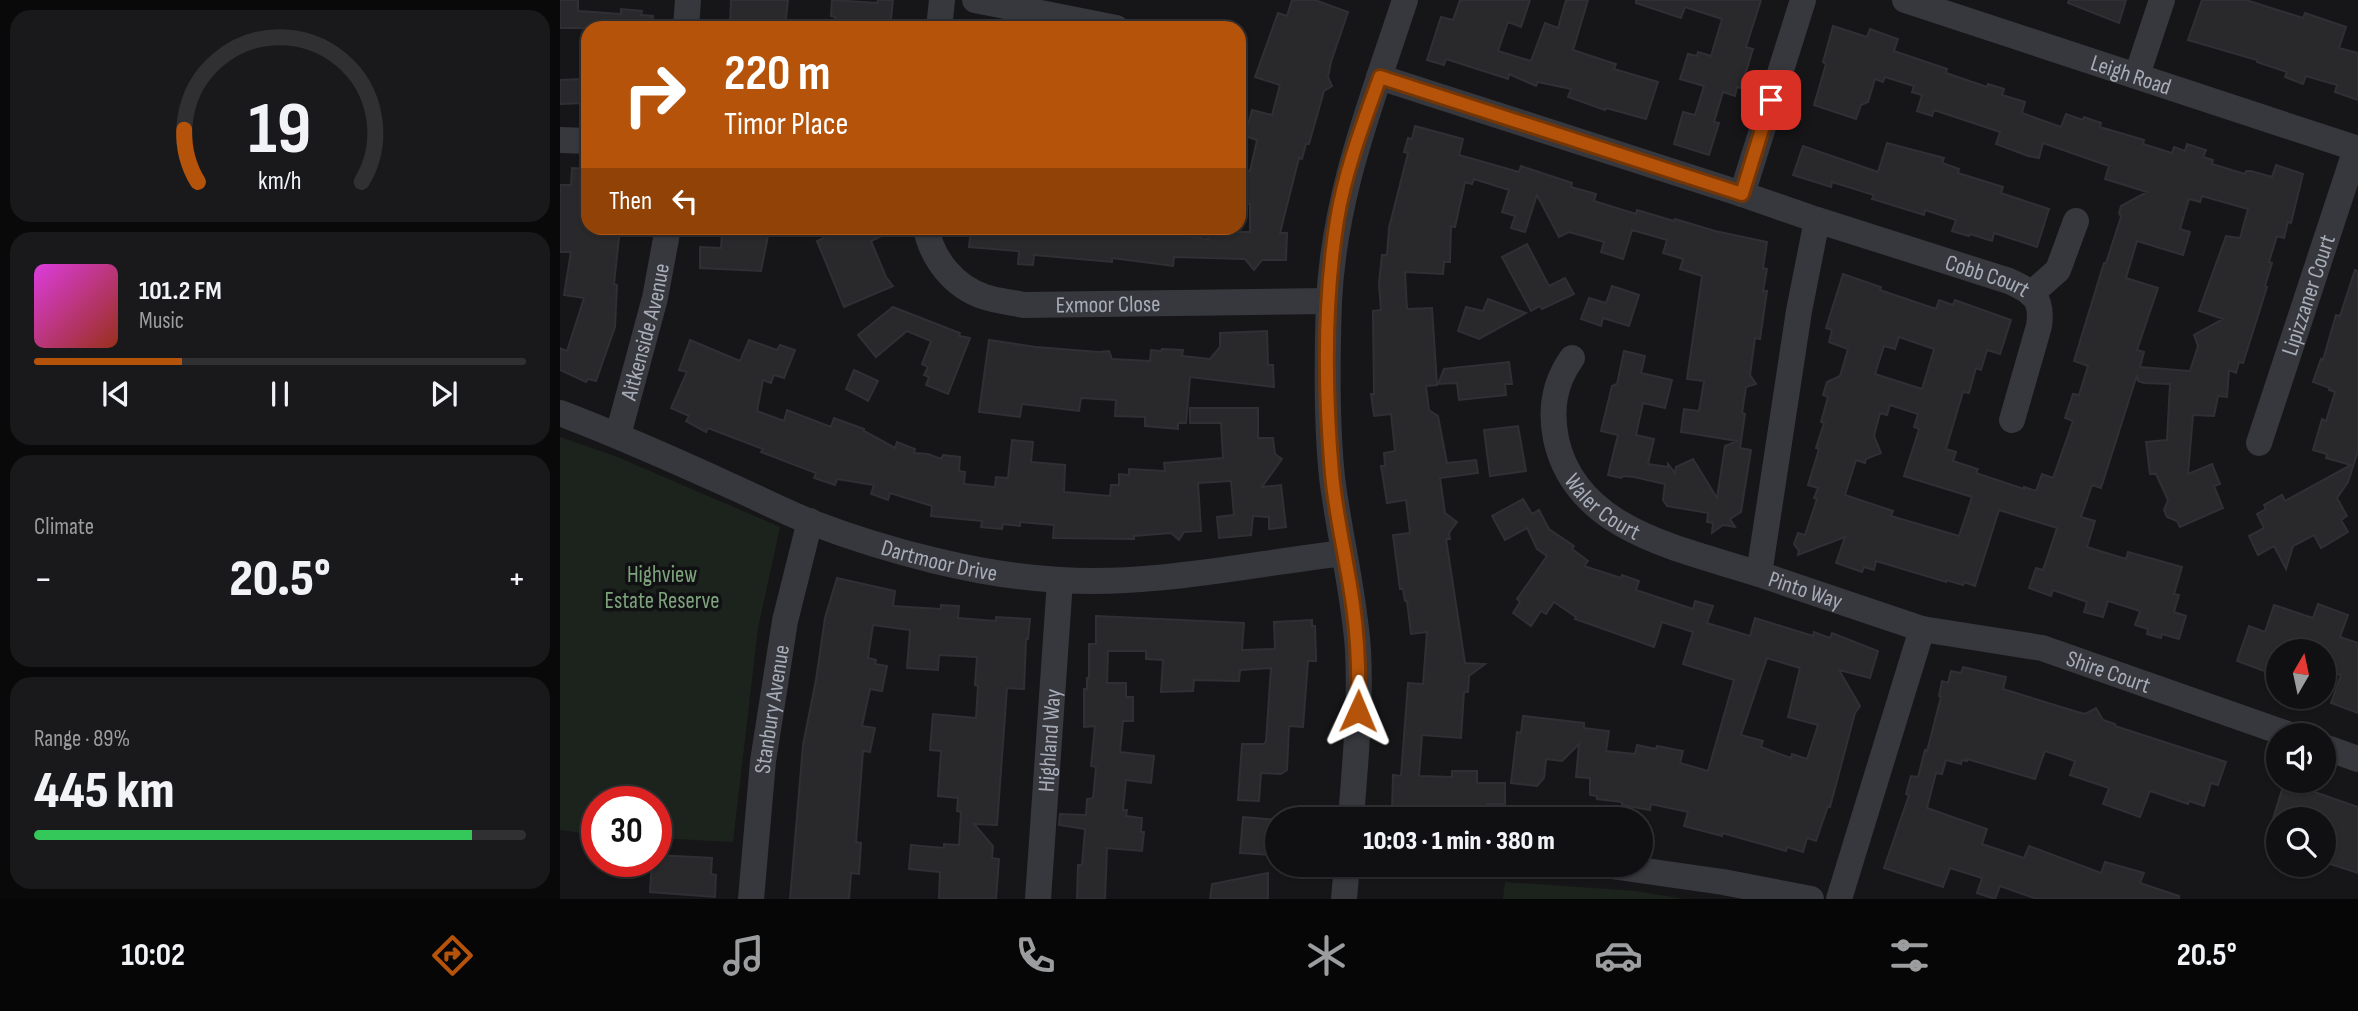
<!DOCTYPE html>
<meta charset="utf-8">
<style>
body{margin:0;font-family:"Sofia Sans Condensed",sans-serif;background:#19191b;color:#f1f3f6;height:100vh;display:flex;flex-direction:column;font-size:26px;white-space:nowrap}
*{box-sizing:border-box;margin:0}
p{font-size:23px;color:#9c9d9f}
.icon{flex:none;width:38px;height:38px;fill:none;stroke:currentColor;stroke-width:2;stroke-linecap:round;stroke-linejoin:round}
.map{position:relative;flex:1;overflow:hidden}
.side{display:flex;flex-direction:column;gap:10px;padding:10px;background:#09090a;width:560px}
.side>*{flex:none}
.hud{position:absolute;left:21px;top:21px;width:665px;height:214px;border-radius:21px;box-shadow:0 2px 5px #0004,0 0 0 2px #303032;background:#b45309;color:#fff;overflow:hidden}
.needle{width:46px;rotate:9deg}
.buttons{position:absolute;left:1706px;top:639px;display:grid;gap:14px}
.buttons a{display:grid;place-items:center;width:70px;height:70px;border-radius:50%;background:#101012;box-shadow:0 2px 5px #0004,0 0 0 2px #303032;font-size:35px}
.speed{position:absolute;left:21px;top:786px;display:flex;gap:14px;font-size:35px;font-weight:700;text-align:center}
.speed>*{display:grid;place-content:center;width:91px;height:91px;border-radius:50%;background:#101012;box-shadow:0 2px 5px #0004,0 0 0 2px #303032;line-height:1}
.speed .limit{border:10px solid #d22;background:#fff;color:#111}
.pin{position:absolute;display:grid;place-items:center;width:60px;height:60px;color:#fff;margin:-30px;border-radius:14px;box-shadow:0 4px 10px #0006}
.me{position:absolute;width:77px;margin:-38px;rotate:1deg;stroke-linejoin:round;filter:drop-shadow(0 0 5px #0008)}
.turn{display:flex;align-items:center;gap:24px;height:147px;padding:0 28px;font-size:32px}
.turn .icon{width:91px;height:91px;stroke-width:2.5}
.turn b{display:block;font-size:49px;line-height:60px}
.then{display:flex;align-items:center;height:66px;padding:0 28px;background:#0003;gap:14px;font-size:26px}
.big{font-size:52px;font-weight:800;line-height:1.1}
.side .tile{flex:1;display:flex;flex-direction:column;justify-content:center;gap:10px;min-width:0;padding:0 24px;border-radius:21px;background:#19191b}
.side .dial{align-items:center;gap:0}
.dial svg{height:182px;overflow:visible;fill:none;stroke:#303032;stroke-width:7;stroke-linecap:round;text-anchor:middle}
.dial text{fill:#f1f3f6;stroke:none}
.song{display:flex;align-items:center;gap:21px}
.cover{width:84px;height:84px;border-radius:10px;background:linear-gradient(135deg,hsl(300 70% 55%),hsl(10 70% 35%))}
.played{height:7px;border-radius:4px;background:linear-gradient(90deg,#b45309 30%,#303032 30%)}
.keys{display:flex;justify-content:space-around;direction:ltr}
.heat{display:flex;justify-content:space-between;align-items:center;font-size:38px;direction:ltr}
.charge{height:10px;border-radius:5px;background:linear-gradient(90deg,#34c759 89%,#303032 0)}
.trip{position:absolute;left:705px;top:807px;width:388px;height:70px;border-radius:35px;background:#101012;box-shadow:0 2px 5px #0004,0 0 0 2px #303032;font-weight:800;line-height:70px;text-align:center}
.dock{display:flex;height:112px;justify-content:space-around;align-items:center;background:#060607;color:#9c9d9f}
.dock .icon{width:49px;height:49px}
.dock .active{color:#b45309}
.dock b{font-size:32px;color:#f1f3f6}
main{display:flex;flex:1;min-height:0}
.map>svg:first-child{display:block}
.green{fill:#1c231c}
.building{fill:#29292c;stroke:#303034;stroke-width:2;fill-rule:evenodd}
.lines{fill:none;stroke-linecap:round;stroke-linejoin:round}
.minor{stroke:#37383d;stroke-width:26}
.route-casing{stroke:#753606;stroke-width:18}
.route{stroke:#b45309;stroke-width:12}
.labels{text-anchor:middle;stroke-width:7;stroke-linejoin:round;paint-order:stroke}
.street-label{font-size:23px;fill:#a7adb8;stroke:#111113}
.park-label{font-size:23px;fill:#7ea47e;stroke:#111113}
</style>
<main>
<section class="side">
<div class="tile dial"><svg viewBox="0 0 100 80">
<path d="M14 69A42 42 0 1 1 86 69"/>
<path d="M14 69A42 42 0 0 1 8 46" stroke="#b45309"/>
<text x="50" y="56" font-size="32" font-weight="700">19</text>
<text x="50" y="72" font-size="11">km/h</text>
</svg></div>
<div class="tile">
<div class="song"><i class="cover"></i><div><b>101.2 FM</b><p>Music</p></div></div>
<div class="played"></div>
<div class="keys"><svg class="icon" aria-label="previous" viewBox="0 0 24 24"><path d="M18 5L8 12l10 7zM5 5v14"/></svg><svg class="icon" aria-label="pause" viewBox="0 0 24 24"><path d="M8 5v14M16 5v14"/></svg><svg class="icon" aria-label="next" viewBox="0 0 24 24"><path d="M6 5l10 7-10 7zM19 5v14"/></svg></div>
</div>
<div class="tile"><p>Climate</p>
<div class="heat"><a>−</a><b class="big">20.5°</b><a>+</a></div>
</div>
<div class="tile"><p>Range · 89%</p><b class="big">445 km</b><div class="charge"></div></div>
</section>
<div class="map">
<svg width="1798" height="899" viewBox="0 0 1798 899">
<rect width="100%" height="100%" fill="#161618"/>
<!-- green -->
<g class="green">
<polygon points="0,437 55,456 220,527 198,628 173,842 96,838 96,802 37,802 37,835 0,830"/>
<polygon points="945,882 1076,891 1124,899 943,899"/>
</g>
<!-- building -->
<g class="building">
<polygon points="0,0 18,0 18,11 61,14 61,9 82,11 81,15 93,16 92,28 0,28"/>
<polygon points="171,0 228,0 225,28 170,28"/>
<polygon points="272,0 317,3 318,0 333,0 330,28 274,28 275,17 271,16"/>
<polygon points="732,0 755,0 788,12 771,62 768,77 772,86 764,91 749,144 746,144 742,159 739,158 720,233 727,233 726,260 702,260 694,270 685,259 614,257 613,266 552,258 552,262 474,255 473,265 458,264 459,251 409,247 411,228 477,228 476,232 520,235 524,234 525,228 555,228 586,231 587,228 617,228 616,235 648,239 648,232 690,232 690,204 679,201 679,169 690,171 697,140 685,136 692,110 712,115 720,85 695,77 718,13 727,16"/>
<polygon points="900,0 970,0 961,27 948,22 938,51 971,61 985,23 998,28 1006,0 1028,0 1013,50 1056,64 1054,69 1098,82 1086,119 1046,108 1045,110 1008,97 1011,89 978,82 976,86 949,74 948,79 886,59 884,65 867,60 881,17 893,20"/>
<polygon points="1076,0 1201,0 1186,47 1193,49 1181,88 1177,87 1175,96 1163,92 1154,122 1159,123 1149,155 1114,144 1123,112 1135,115 1144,86 1120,79 1128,54 1137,56 1138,52 1151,56 1162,19 1125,7 1121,18 1076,3"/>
<polygon points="1509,0 1566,0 1559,23 1508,3"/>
<polygon points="1642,0 1686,0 1743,18 1745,13 1786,27 1779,48 1798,53 1798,100 1775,92 1777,85 1746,76 1743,84 1725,77 1727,72 1697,62 1697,60 1628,40"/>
<path d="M1273,26L1307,37L1310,29L1338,39L1334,51L1387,69L1386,73L1427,87L1428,84L1444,89L1442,95L1465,102L1462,113L1501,127L1506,114L1523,120L1524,117L1541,123L1540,127L1584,140L1583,144L1612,153L1614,147L1625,151L1627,144L1646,150L1643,157L1653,160L1652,164L1685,174L1686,171H1691L1712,177L1716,165L1743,174L1731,223L1728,222L1724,238L1717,236L1709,262L1712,263L1705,286L1707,287L1683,363L1679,362L1676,373L1669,370L1667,397L1658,396L1654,416L1633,415L1628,474L1652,464L1660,484L1654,486L1663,508L1620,527L1617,521L1607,517L1604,510L1608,500L1596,474H1590L1586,442L1607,440L1610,384L1584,383L1578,381L1577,375L1541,488L1532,485L1521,517L1535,521L1527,547L1566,559L1568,552L1622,567L1614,594L1619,595L1614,612L1626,616L1619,639L1602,634L1601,638L1587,634L1588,629L1575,625L1580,611L1548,601L1543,617L1524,612L1527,602L1493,590L1491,596L1469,588L1476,568L1483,570L1497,528L1439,510L1415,586L1404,582L1403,585L1386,580V582L1316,561L1314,570L1304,567L1302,572L1276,563L1285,537L1238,555L1239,551L1234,544L1238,533L1245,535L1257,499L1254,498L1258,488L1248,485L1259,449L1256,448L1264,423L1261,422L1268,397L1263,395L1267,382L1280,376L1288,349L1269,342L1272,330L1266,328L1283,274L1321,287L1320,290L1376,309L1379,300L1393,305L1395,300L1451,320L1440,354L1427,350L1421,370L1416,368L1409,393L1403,392L1386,449L1396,452L1393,461L1418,469L1416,473L1464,489V487L1476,491L1482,474L1493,478L1513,421L1505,418L1513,394L1519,395L1528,366L1514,361L1544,263H1546L1561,217L1559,213L1561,206L1587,192L1545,179L1549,166L1483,143L1479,158L1468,156L1436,144L1440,132L1374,110L1372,116L1357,111L1362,95L1352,92L1354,86L1325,77L1323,82L1315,79L1308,102L1301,105L1296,119L1254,105L1266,64L1263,62ZM1642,196L1688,209L1680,238L1666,236L1639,311L1663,319L1634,335L1638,346L1630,371L1580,367L1584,352L1577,350L1598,288L1566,278L1577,241L1623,255L1630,232L1620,229L1629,199L1640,202ZM1339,337L1374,349L1362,389L1315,374L1324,346L1335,349ZM1330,405L1358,414L1354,427L1359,429L1344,476L1412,497L1399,536L1331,516L1333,511L1285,495L1296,460L1305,463L1306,459L1321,453L1314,436L1320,413L1327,415Z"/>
<polygon points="23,79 24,103 0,104 0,80"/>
<polygon points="855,126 903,139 899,155 959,172 961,166 1012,183 1011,187 1036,194 1034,201 1076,214 1077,210 1114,221 1115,219 1155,231 1207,242 1203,268 1207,269 1203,291 1207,291 1200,339 1195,338 1190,375 1196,384 1186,387 1182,413 1185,414 1180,448 1191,450 1181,512 1170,519 1175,527 1163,525 1152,533 1153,523 1147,522 1148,513 1107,506 1103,500 1105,484 1074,477 1064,476 1061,478 1048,475 1058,435 1041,431 1052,386 1057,384 1064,351 1085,356 1081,373 1112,380 1105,408 1083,403 1076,435 1094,439 1088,464 1108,467 1108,464 1115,473 1116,467 1133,459 1157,498 1165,446 1177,441 1121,432 1124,409 1139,411 1144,381 1127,379 1142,276 1120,269 1123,259 1103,253 1107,240 1072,230 1063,259 1041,252 1044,242 1009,232 999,237 977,195 965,232 951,228 955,216 942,212 949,190 914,179 912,184 905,182 895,227 891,226 890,262 884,262 883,274 845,272 847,309 872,308 877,385 866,386 869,410 878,416 887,463 916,460 918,473 880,478 885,513 897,522 889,533 890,539 886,539 905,663 925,664 909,676 908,692 904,692 901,738 862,735 859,776 892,777 892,771 917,771 917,783 945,783 945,804 927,804 927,808 832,809 833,775 841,776 848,683 863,684 867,632 851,634 847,601 845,601 843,589 840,589 833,535 850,533 846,500 827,503 821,466 825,466 824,453 835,451 831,414 814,416 811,394 814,394 813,311 821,310 819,283 822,255 827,255 829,228 848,153 844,152 848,138 852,139"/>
<polygon points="1327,143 1384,158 1382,163 1399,169 1398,173 1443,187 1441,193 1489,209 1477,247 1434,233 1432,241 1410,234 1409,236 1392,231 1396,220 1365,210 1364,215 1312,199 1314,195 1272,182 1271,187 1233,175 1243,146 1318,172"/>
<polygon points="12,168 28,169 28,228 60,228 54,284 57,285 55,327 36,381 28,379 26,382 0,370 0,348 7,351 24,298 4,295 11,252 0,252 0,185 11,185"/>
<polygon points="176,228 209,231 201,271 140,268 140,247 161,248 162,232 175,233"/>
<polygon points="259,228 338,228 311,241 326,277 333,286 284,307 257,241 264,238"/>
<polygon points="967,244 989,286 1005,278 1014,294 982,309 980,306 971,311 942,257"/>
<polygon points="1795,270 1798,271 1798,451 1788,482 1777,498 1787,516 1781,520 1788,532 1761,548 1754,535 1733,546 1726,569 1714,546 1698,555 1689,536 1704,528 1697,514 1706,509 1704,505 1722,495 1725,501 1791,465 1766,458 1767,454 1753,450 1762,419 1766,421 1775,392 1769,390 1770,388 1753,382 1761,359 1763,360 1776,315 1780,316"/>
<polygon points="1052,286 1079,295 1069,326 1043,318 1041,326 1021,319 1029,298 1046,303"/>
<polygon points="928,299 966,313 919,339 898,331 906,307 923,311"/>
<polygon points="333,307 400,333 399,336 410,338 388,394 366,385 369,377 364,375 368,367 362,364 371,341 347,331 316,357 298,335"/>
<polygon points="707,331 708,365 713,365 714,387 630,377 626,423 618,423 618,429 585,426 585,417 555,416 556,400 521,398 519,411 462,404 460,417 419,412 429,340 476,347 539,352 549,351 552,359 590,361 591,350 601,351 602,349 623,350 622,356 650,359 660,347 660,333"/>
<polygon points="130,340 180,361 189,340 217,350 220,345 235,350 224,378 214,375 211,383 203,380 197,411 224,421 227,410 271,427 274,418 304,429 304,431 335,448 337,442 355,449 354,453 368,454 381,459 383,455 400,457 399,471 405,472 404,484 435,487 436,477 448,478 452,440 473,442 471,462 505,465 504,492 550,496 551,485 559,485 559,474 569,475 569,469 605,471 604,463 663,458 661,423 630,423 630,408 698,408 698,438 713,438 715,454 722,459 702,487 721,485 726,527 709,529 709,517 693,516 691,535 659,538 657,517 674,515 671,481 638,483 641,531 624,532 619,540 611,533 574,536 574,539 493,538 494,525 460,522 460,526 443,524 442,529 421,527 422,521 371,516 372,506 330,493 328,500 311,494 314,485 277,479 275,485 254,478 256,473 201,452 203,449 148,428 146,432 126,421 129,416 111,408 127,372 119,370"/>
<polygon points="949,362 952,384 945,384 946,395 899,400 897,383 878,384 884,369"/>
<polygon points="294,370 318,381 308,401 286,389"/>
<polygon points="958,426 966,471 930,476 924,430"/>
<path d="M963,499L972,514L979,510L989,529L1014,546L1012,549L1028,561L1024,566L1061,578L1062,575L1079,581L1076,590L1133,609L1135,601L1153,606L1147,623L1190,636L1195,618L1253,636L1254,632L1270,638L1272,633L1318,651L1310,678L1279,670L1300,706L1295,713L1270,807L1268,806L1256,841L1247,838L1243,852L1227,847L1226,851L1162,833V836L1124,826L1128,812L1091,804L1090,810L1062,805V802L1037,799V796L1030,795V778L1016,777L1019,744L1002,761L986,759L984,778L977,786L951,783L957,732L961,733L963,716L1024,723V728L1049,731L1046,751L1075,754L1077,745L1096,749L1097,746L1123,751L1120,763L1148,771L1174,680L1123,664L1133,632L1102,622L1094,647L1015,619L1016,617L994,602L986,614L981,611L971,626L953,613L960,602L957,599L987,556L977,549L967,528L945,540L932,516ZM1207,658L1240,668L1228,717L1258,725L1247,759L1232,754L1231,758L1201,747L1203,741L1181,735Z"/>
<polygon points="277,578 335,591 333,606 381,609 381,605 399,606 398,618 436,621 436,617 470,619 468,639 466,639 464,689 447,688 437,825 414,824 433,846 432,858 439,859 436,899 379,899 380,872 349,869 351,845 384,848 384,844 399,845 401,812 397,811 398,798 378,796 381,751 370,750 373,714 416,718 418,686 415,685 417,657 379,655 378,670 347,668 350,630 313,625 308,658 316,660 315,664 327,666 322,691 310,689 302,726 315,728 310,752 303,751 296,842 301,843 299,874 291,873 289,899 230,899 243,745 256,680 265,618"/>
<polygon points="1758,604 1788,615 1780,637 1798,643 1798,713 1771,703 1781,675 1764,669 1764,651 1718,651 1718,676 1677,661 1689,626 1705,632 1714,605 1753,618"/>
<polygon points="536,616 684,623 682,650 715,649 714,622 752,620 752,626 755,626 756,658 756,661 748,661 743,727 729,726 727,770 721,774 701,773 699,801 678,800 682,744 704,744 706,741 711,668 680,670 679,681 634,680 633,691 601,692 603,660 586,659 586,651 548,651 547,683 566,683 566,697 573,697 573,721 563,721 560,752 594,756 591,783 566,780 563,810 567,810 566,816 582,818 581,832 584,832 582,851 547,848 545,899 517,899 518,865 522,865 525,829 499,825 500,814 526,815 527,799 533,798 536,767 531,766 535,726 524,727 524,689 527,689 527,678 529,678 529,644 536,644"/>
<polygon points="1403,667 1446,677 1443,689 1511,710 1525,714 1536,708 1543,720 1555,724 1555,726 1666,762 1658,785 1651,783 1644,806 1629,801 1628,804 1590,791 1580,817 1543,804 1549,788 1510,775 1515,761 1485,751 1475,779 1407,759 1407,761 1402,760 1401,764 1386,760 1382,774 1376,773 1367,808 1427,829 1422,844 1464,858 1469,846 1541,873 1545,862 1584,873 1580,883 1619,896 1619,899 1477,899 1440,886 1435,899 1417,893 1422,878 1390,868 1383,887 1324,868 1349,795 1346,794 1351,776 1358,777 1365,750 1367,751 1381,697 1379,696 1382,681 1388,683 1391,671 1401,673"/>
<polygon points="1725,780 1748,794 1749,790 1798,807 1798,873 1764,862 1764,819 1713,819"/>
<polygon points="683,817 718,820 718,839 715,839 714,855 680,853"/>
<polygon points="96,855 152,858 151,874 156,875 155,897 90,892 92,861 96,861"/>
<polygon points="708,873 708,899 650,899 652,884"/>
</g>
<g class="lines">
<!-- minor -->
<g class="minor">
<polyline points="415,0 556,28"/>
<path id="s1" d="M1345,0L1798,149"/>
<polyline points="126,28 128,0"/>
<polyline points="379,28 382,0"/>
<polyline points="1577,75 1602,0"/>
<path id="s2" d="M819,77L1182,194L1257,220L1449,281C1473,292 1483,298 1479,326L1452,420"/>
<polyline points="0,140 28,141"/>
<polyline points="1182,194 1243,0"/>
<path id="s3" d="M1257,220L1239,311L1199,574L1362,629L1279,899"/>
<path id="s4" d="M366,228C372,259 394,287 425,297C437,301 451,302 463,305L769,301"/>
<polyline points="1471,294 1498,270 1516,221"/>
<path id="s5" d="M1012,358C994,383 990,409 996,439C1016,532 1123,549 1199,574"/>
<path id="s6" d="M0,413C58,435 114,460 171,486C198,498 225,512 253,523C327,551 420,576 500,580C594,586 690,564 784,553"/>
<path id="s7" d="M58,435L95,298L108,228"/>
<path id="s8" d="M1699,443L1796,149"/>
<path id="s9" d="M1362,629L1482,648L1730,735"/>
<polyline points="1764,747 1798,759"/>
<path d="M791,819C795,763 801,706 798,650C794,591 779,535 772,477C766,419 767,359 769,302C774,194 812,101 845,0"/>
<polyline points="1037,864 1163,882 1251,899"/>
<path id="s10" d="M191,899L203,761L225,621L250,521"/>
<path id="s11" d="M478,899L500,581"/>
<polyline points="784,899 787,864"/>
</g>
</g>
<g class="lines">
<!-- route casing -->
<g class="route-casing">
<path id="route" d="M798,711C799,675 798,640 793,605C787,561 776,518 772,474C765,392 764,301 777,220C785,171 803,124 820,77L1182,194L1211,100"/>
</g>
<!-- route -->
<use href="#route" class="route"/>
</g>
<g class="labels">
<!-- street labels -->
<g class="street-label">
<text dy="8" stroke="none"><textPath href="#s1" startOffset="238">Leigh Road</textPath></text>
<text dy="8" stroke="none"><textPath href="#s2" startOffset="640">Cobb Court</textPath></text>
<text dy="8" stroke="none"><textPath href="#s8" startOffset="156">Lipizzaner Court</textPath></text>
<text dy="8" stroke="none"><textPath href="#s4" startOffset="219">Exmoor Close</textPath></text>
<text dy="8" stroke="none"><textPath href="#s7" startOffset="107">Aitkenside Avenue</textPath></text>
<text dy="8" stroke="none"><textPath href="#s5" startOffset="170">Waler Court</textPath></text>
<text dy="8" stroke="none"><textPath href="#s6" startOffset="408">Dartmoor Drive</textPath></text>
<text dy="8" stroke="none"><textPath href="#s3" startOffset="408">Pinto Way</textPath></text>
<text dy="8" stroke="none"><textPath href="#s9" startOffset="192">Shire Court</textPath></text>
<text dy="8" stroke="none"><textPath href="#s10" startOffset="191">Stanbury Avenue</textPath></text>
<text dy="8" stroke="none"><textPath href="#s11" startOffset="159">Highland Way</textPath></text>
</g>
<!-- park labels -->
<g class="park-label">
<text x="102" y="582">Highview<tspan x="102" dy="26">Estate Reserve</tspan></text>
</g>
</g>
</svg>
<div class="buttons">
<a><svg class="needle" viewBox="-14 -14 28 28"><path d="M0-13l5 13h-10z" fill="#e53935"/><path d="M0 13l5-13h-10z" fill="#9c9d9f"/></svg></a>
<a><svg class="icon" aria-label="sound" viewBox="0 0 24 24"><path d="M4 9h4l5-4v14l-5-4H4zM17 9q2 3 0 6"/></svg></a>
<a><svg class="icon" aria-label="search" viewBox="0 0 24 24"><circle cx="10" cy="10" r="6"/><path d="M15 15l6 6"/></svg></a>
</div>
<div class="speed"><div class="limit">30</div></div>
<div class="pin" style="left:1211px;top:100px;background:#d93025"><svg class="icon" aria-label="arrive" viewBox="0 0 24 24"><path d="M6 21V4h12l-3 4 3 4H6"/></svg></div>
<svg class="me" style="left:798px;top:711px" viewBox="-20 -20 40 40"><path d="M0-17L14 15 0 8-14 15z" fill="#b45309" stroke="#fff" stroke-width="4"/></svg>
<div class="trip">10:03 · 1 min · 380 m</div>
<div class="hud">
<div class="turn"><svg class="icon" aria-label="right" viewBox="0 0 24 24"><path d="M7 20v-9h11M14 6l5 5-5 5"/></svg><div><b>220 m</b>Timor Place</div></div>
<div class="then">Then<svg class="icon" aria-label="left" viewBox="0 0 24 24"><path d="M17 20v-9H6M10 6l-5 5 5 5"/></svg></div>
</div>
</div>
</main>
<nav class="dock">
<b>10:02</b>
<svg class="icon active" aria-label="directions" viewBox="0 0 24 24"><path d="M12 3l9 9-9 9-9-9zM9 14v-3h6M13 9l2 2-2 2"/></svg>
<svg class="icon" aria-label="music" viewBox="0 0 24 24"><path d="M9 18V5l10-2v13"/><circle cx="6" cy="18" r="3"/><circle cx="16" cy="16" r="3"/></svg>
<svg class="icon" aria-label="phone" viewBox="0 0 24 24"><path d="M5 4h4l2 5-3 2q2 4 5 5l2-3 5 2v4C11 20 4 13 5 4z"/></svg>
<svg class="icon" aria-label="climate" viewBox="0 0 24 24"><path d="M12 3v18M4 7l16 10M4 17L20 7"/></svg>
<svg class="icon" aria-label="car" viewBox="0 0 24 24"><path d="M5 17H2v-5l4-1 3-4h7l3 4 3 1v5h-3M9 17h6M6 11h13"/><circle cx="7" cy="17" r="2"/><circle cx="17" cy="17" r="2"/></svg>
<svg class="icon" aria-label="filters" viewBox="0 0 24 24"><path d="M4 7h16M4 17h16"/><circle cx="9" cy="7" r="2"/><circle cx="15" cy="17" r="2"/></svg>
<b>20.5°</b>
</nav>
